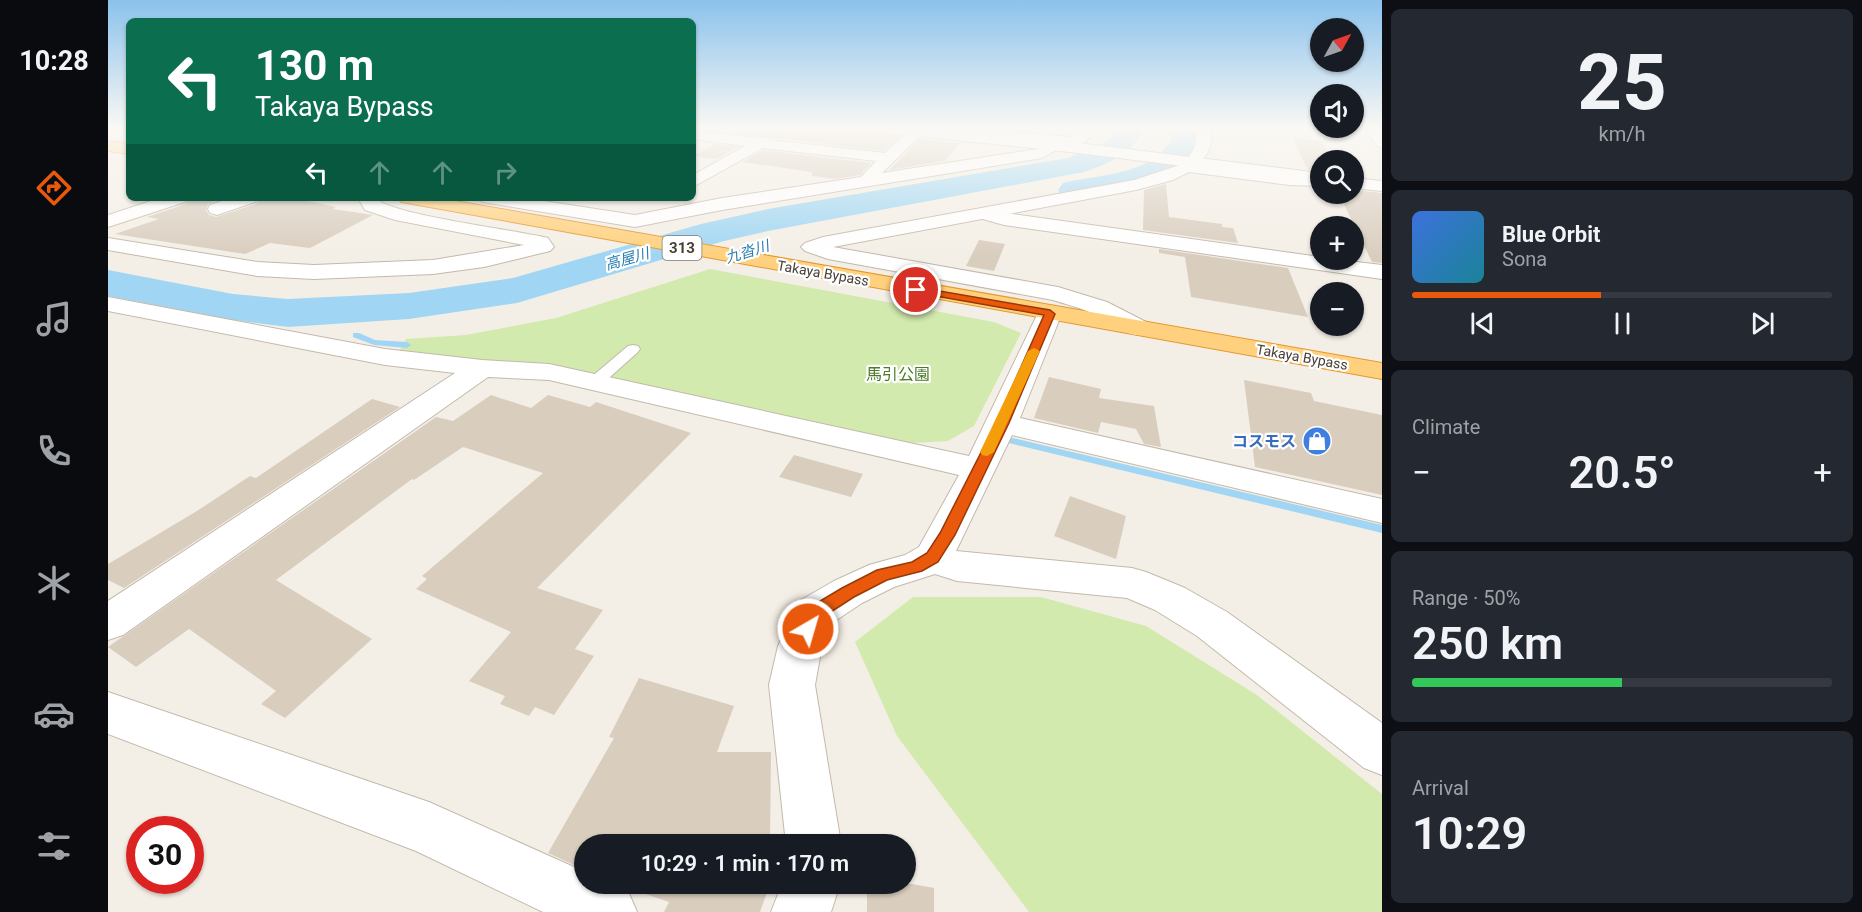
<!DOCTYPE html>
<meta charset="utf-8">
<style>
body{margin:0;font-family:Roboto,"Noto Sans JP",sans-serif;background:#242831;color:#f1f3f6;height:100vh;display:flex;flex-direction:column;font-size:22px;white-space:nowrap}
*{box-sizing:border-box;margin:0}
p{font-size:20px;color:#9ea1a6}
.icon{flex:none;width:33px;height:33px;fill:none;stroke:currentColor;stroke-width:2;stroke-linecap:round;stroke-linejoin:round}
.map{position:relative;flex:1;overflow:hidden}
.details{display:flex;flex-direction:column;gap:9px;padding:9px;background:#0d0f14;width:480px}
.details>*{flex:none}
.hud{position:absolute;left:18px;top:18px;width:570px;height:183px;border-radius:9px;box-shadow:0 2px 4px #0004;background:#0b6e4f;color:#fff;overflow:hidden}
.needle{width:39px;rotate:50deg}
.buttons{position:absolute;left:1202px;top:18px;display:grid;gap:12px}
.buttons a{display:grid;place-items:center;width:54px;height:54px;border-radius:50%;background:#171b24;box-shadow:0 2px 4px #0004;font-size:30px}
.speed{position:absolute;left:18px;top:816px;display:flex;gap:12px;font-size:30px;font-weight:700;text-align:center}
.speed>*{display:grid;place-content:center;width:78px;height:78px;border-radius:50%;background:#171b24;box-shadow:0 2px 4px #0004;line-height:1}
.speed .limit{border:9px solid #d22;background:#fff;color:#111}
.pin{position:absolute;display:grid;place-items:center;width:51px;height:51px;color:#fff;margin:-26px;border:3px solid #fff;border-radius:50%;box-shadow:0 2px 6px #0007}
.me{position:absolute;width:66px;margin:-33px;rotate:38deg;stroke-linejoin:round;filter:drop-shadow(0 0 4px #0008)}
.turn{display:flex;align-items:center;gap:21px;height:126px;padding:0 30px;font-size:27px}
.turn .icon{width:78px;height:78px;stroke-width:2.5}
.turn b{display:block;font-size:42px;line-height:51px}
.lanes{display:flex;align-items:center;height:57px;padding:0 30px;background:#0003;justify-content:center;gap:30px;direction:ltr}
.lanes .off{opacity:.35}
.big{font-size:45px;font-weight:600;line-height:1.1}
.details .tile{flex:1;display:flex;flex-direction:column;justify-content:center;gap:9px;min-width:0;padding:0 21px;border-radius:9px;background:#242831}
.details .dial{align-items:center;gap:0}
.dial b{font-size:78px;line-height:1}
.song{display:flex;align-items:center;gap:18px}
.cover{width:72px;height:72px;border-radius:9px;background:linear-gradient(135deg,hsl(220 70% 55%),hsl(190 70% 35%))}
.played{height:6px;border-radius:3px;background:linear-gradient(90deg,#ea580c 45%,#363941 45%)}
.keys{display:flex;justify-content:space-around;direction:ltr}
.heat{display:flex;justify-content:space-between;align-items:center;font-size:33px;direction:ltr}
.charge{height:9px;border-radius:4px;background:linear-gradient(90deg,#34c759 50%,#363941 0)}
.trip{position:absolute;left:466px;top:834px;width:342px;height:60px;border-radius:30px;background:#171b24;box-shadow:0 2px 4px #0004;font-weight:600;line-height:60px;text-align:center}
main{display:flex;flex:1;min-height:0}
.tab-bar{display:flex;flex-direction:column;width:108px;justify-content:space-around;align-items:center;background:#090b0e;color:#9ea1a6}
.tab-bar .icon{width:42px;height:42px}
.tab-bar .active{color:#ea580c}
.tab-bar b{font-size:27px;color:#f1f3f6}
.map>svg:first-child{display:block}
.green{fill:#d2eaad}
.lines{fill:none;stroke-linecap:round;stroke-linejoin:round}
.stream{fill:#a0d6f3;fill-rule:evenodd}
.river{fill:#a0d6f3;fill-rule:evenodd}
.building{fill:#d9cdbe}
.service-casing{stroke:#c3b9ab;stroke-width:2}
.minor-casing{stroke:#c3b9ab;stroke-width:2}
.tertiary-casing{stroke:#c3b9ab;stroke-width:2}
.trunk-casing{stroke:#e49830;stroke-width:2}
.path{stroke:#c2b199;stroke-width:1.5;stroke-dasharray:1.5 1.5;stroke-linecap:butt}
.service{fill:#fff;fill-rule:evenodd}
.minor{fill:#fff;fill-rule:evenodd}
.tertiary{fill:#fff;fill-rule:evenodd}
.trunk{fill:#ffd07d;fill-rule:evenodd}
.route{fill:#ea580c;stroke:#983908;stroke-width:1.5}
.slow{fill:#f59e0b}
.labels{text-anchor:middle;stroke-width:4.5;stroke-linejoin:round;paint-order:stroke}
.far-street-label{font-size:14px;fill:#473f35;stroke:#fff}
.shield{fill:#fff;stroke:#7e7972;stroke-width:1.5}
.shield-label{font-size:15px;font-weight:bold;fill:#473f35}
.far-water-label{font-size:15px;font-style:italic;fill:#287daf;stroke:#fff}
.park-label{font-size:16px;fill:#4b7b26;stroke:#fff}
.shop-label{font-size:16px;font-weight:bold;fill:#366cbe;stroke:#fff;text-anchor:end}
</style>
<main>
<nav class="tab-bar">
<b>10:28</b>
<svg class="icon active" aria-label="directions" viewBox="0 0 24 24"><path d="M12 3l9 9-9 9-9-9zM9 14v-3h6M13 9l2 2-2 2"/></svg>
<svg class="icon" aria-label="music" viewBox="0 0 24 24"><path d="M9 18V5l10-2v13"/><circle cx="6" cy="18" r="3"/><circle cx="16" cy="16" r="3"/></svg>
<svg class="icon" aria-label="phone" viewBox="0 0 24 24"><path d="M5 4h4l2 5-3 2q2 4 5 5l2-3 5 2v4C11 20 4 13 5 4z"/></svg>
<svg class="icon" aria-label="climate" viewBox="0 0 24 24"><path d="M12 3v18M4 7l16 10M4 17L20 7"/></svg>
<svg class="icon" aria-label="car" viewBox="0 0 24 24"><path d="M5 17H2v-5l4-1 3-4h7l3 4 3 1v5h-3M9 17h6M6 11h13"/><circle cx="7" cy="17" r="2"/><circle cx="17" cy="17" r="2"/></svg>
<svg class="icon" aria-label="filters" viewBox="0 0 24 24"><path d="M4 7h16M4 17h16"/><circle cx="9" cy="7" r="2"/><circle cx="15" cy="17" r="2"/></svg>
</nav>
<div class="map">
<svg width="1274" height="912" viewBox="0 0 1274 912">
<rect width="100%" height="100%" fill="#f4efe6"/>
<!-- green -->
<g class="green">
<polygon points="602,269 886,322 913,333 866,426 840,441 784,444 452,369 292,350 298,339 358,335 448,318"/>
<polygon points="805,597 933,597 1038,626 1149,695 1274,794 1274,912 921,912 789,736 747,642"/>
</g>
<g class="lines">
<!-- stream -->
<g class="stream">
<polygon points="245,333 251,333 267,340 299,342 303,345 299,348 266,345 245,337"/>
<polygon points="905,438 1274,525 1274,533 901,443 900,441 901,439"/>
</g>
<!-- river -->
<g class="river">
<path d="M1010,129H1036C1022,155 1002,163 976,172L660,231L616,241L409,303L301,319L180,327L125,320L0,296V270L125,294L180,299L301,293L405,278L593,224L660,209L960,158L996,143Z"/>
<path d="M1069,129H1095C1091,143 1086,156 1075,165C1052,185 984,204 955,197L950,190L955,183C996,173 1051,176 1069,129Z"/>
</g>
</g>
<!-- building -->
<g class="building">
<polygon points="637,129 771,129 779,135 792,136 776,151 628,133"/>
<polygon points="1185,138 1213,141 1225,160 1212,160 1212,171 1199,169"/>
<polygon points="812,139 852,143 837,161 781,170"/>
<polygon points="607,144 630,147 609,159 585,156"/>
<polygon points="655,150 763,163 752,175 727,179 704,176 704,172 634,162"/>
<polygon points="1058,184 1061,217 1114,224 1114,227 1125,228 1130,243 1035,230 1036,190"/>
<polygon points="1207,188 1212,188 1212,194 1245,194 1245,190 1274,193 1274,263 1264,262 1233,198 1210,195"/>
<polygon points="82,198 107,201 100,204 98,210 101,215 108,217 148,204 153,198 186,198 228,207 225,209 265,215 202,248 162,243 137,254 7,234 51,219 39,217 78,204"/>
<polygon points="871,240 897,244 886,271 858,266"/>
<polygon points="1051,249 1180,268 1200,317 1083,297 1077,257 1051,253"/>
<polygon points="941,377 993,389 991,398 1046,406 1053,447 1036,444 1028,429 993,422 990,433 926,418"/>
<polygon points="1136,380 1203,393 1206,401 1274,415 1274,495 1147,467"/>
<polygon points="383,395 423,408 440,395 482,407 488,402 583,433 429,588 495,610 467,649 486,656 446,715 427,707 421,716 392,704 397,696 361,681 403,632 308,589 319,579 314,576 435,473 355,447 306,480 304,479 168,580 264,639 177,718 153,704 168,691 81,629 28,667 0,647 328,417 345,421"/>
<polygon points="264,399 292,407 16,588 0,580 0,564 89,511 142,476 148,478"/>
<polygon points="686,455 755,474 743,497 671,477"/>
<polygon points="962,496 1018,516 1008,559 946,536"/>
<polygon points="531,678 626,706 609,752 663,752 662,844 477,844 477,870 440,853 506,738 501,737"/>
<polygon points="508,884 662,884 652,912 556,912 561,902"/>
<polygon points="759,884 804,884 826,888 826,912 759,912"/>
</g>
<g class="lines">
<!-- service casing -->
<g class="service-casing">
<polygon id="service" points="525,345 530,346 532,349 530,352 493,385 481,385 479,382 481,379 520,346"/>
</g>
<!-- minor casing -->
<g class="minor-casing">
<g id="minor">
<polygon points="803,129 871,129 965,137 976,129 991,129 973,145 968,146 850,135 813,135 774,173 930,149 940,145 948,150 934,158 614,210 527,227 380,203 374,202 371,198 416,198 527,215 614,198 753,177 768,161 655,148 585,187 585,175 637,146 585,139 585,131 650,138 656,137 663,140 777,153"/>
<path d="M1090,129H1104C1103,143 1102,157 1089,163L1181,175L1212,176V186L1181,185L1081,172L1065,180L1028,190L725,247L950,287L999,302L1042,324L1046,329L1042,334C1020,340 1001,321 981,312C970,307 957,304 945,300L720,259L697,251L693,247L697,243L715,237L1026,180L1081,162L1079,159L1086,149Z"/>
<polygon points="52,198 80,198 77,202 0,227 0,215"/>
<polygon points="123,198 150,198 147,202 109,215 102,213 100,209 102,205"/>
<path d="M250,198H268C278,214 413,231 440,238L446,247L442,251L376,267L325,274L206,279L149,276L0,250V238L149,262L206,265L325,260L416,245L287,220L257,210Z"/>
<polygon points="0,297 277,349 374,360 441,364 861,456 930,313 933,308 942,306 951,308 954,313 912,418 1274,499 1274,523 904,435 848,551 1024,568 1038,572 1077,588 1119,612 1274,723 1274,775 1256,768 1089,636 1047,610 1019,598 849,581 827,574 786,587 754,603 724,623 714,646 707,685 733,844 678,844 661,685 670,646 693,600 726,581 761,565 797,555 811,547 851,475 441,380 380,377 15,635 0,640 0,601 347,373 277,365 0,311"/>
<polygon points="0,692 321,802 477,872 477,884 503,884 520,891 529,912 435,912 308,851 0,734"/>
<polygon points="674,884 732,884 723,912 663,912"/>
</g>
</g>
<!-- tertiary casing -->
<g class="tertiary-casing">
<g id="tertiary">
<polygon points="773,129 820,129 962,142 1212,173 1212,183 962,152 780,133"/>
<polygon points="1256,129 1270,129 1274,133 1274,148 1269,146"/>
<polygon points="1245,178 1274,181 1274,191 1245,188"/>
<polygon points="878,208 897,213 1212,257 1212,260 1232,260 1274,265 1274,279 896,225 871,218 868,214 871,210"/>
</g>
</g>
<!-- trunk casing -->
<g class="trunk-casing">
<g id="trunk">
<polygon points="0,141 21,144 21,154 0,151"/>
<polygon points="290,198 330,198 1274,363 1274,379 299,203 293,202"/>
</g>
</g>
<!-- path -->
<polyline class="path" points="1061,129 1064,139"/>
<!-- service -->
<use href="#service" class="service"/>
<!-- minor -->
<use href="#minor" class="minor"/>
<!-- tertiary -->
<use href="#tertiary" class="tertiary"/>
<!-- trunk -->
<use href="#trunk" class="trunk"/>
</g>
<!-- sky -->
<linearGradient id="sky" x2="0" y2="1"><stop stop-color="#8bc2ec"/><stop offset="0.5" stop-color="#faf8f4"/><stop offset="1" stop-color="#faf8f4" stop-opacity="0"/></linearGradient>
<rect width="1274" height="256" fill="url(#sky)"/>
<!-- route -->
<polygon class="route" points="808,287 942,310 947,314 901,423 847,535 830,562 814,571 779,580 746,597 715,617 707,634 700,636 694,634 691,629 702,607 734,588 769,570 804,562 819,553 832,533 888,423 936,315 805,292 803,290"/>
<!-- slow -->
<polygon class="slow" points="926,348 932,351 886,452 879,456 874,455 872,452 920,351"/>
<!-- icons -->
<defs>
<g id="shop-disc" transform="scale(1.5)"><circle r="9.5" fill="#3f7fe0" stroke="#fff"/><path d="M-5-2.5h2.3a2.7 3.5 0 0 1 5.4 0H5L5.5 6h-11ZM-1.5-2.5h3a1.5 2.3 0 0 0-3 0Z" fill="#fff"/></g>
</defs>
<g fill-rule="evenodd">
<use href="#shop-disc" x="1209" y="441"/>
</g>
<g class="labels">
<!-- far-street labels -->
<g class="far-street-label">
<text transform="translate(715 273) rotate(10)" y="5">Takaya Bypass</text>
<text transform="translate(1194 357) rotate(10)" y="5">Takaya Bypass</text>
</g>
<!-- shield labels -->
<rect class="shield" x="554.5" y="236" width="39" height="24" rx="4.5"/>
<g class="shield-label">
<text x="574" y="253">313</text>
</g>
<!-- far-water labels -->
<g class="far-water-label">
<text transform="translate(639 252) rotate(-17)" y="5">九沓川</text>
<text transform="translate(519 259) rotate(-16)" y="5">高屋川</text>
</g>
<!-- park labels -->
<g class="park-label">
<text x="790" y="380">馬引公園</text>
</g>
<!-- shop labels -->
<g class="shop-label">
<text x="1188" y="447">コスモス</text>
</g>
</g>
</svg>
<div class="buttons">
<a><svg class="needle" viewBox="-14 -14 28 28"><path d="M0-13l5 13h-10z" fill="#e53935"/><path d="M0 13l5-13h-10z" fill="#9ea1a6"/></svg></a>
<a><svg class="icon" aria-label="sound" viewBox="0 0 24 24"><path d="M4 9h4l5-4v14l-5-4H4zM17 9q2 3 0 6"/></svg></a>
<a><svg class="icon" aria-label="search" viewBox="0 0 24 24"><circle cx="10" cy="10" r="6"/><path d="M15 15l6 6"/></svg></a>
<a>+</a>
<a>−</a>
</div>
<div class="speed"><div class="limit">30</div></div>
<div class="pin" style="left:808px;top:290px;background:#d93025"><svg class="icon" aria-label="arrive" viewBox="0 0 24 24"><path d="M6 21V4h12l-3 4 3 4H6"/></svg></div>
<svg class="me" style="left:700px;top:629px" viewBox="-20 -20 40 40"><circle r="17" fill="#ea580c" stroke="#fff" stroke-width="3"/><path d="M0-11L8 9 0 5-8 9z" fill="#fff"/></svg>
<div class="trip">10:29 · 1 min · 170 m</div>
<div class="hud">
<div class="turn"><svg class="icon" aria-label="left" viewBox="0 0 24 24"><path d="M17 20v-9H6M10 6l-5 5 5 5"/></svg><div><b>130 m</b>Takaya Bypass</div></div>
<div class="lanes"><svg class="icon" aria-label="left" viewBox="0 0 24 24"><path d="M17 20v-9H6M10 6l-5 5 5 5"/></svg><svg class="icon off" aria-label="ahead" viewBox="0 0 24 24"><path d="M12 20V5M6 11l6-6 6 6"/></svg><svg class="icon off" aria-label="ahead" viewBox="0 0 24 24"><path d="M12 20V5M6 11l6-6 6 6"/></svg><svg class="icon off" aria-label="right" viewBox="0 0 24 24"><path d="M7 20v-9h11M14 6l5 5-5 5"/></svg></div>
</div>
</div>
<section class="details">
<div class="tile dial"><b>25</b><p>km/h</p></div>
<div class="tile">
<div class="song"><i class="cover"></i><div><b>Blue Orbit</b><p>Sona</p></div></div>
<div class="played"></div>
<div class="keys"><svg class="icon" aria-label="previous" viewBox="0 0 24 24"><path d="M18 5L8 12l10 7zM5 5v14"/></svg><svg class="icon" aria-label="pause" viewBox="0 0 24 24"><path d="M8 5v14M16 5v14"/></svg><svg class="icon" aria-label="next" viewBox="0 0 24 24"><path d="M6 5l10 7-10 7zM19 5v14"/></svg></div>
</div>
<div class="tile"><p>Climate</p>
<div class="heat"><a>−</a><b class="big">20.5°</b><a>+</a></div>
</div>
<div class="tile"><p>Range · 50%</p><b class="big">250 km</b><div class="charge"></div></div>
<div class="tile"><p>Arrival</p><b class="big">10:29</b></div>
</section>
</main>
